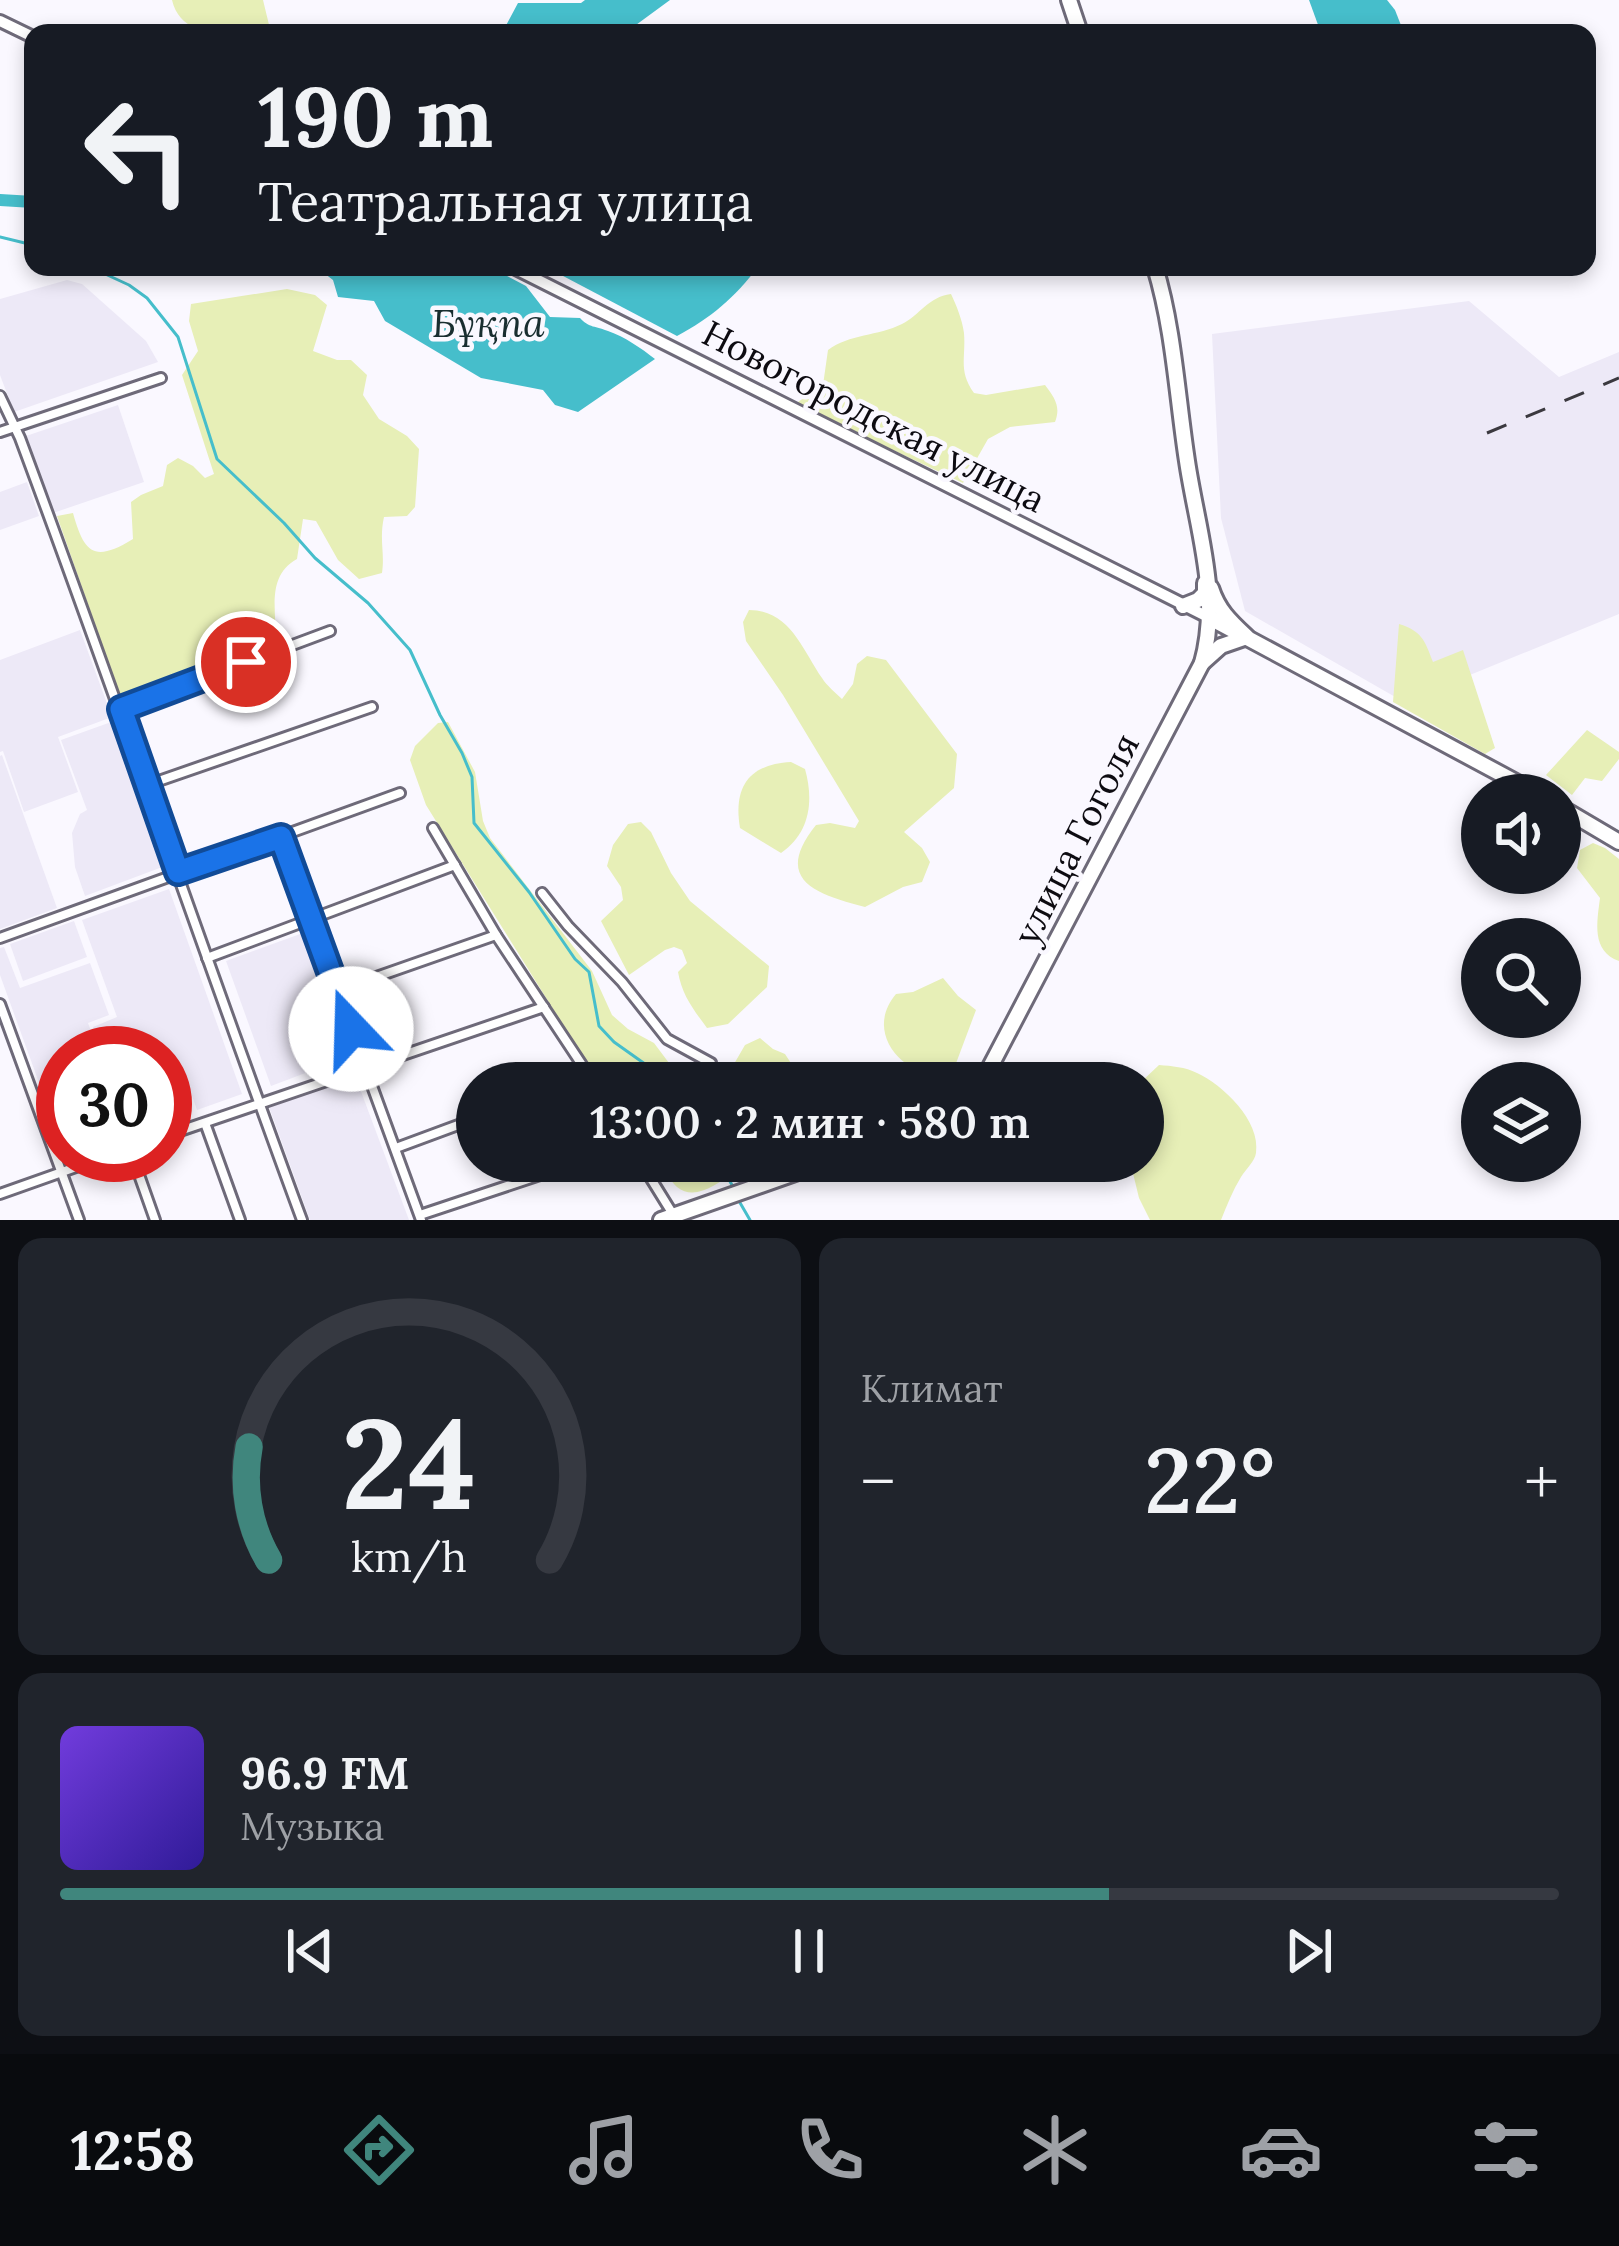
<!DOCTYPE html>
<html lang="ru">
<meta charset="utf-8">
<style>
body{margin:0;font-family:Lora,serif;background:#20242c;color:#f1f3f6;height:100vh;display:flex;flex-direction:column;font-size:45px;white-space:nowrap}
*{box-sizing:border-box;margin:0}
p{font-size:39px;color:#9ea1a6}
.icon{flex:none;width:66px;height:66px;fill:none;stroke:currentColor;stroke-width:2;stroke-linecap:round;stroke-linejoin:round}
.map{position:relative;height:1220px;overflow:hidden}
.details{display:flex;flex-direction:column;gap:18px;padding:18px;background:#0d0f14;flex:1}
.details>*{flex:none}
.guide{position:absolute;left:24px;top:24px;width:1572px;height:252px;border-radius:24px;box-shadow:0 6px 18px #0003;background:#171b24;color:#f1f3f6;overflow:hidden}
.buttons{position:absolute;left:1461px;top:774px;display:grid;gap:24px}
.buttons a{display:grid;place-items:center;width:120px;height:120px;border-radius:50%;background:#171b24;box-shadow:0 6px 18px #0003;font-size:60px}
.speed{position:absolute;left:36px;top:1026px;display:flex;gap:24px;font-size:60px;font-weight:700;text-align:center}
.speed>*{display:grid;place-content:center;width:156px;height:156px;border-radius:50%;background:#171b24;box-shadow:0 6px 18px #0003;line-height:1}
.speed .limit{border:18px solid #d22;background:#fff;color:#111}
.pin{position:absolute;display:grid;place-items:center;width:102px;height:102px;color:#fff;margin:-51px;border:6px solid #fff;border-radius:50%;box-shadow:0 3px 12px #0007}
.me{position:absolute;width:132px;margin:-66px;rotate:339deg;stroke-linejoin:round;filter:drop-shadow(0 0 9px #0008)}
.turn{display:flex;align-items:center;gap:42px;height:252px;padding:0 36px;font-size:54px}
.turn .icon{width:156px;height:156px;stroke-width:2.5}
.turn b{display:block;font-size:84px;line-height:102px}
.big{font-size:90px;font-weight:600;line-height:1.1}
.details .card{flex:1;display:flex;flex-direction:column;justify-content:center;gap:18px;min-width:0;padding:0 42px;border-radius:24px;background:#20242c}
.details .dial{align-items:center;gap:0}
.dial svg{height:312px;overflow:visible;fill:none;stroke:#363941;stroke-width:7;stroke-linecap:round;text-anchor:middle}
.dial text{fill:#f1f3f6;stroke:none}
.song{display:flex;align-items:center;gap:36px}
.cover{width:144px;height:144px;border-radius:18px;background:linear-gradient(135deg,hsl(260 70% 55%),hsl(250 70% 35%))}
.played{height:12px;border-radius:6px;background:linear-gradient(90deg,#40867d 70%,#363941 70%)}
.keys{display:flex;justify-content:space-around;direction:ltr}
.heat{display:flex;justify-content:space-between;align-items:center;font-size:66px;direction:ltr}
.details .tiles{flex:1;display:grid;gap:18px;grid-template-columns:1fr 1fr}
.card:last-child{grid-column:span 2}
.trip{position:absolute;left:456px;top:1062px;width:708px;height:120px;border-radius:60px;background:#171b24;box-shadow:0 6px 18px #0003;font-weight:600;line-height:120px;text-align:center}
.menu{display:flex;height:192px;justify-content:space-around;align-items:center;background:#090b0e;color:#9ea1a6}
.menu .icon{width:84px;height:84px}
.menu .on{color:#40867d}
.menu b{font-size:54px;color:#f1f3f6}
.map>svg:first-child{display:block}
.built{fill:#ede9f7}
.green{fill:#e7efb7}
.water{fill:#46becb}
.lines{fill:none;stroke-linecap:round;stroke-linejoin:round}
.stream{stroke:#46becb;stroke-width:3}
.river{stroke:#46becb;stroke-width:12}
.minor-casing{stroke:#6e6a79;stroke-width:14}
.tertiary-casing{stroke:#6e6a79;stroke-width:16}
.primary-casing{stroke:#6e6a79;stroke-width:20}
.trunk-casing{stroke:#6e6a79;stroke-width:20}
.minor{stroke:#fff;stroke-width:8}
.tertiary{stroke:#fff;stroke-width:10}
.primary{stroke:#fff;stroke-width:14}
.trunk{stroke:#fff;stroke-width:14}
.rail{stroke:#3b393f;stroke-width:3;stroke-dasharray:21 21;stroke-linecap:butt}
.route-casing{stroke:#114b97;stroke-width:30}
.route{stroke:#1a73e8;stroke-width:21}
.labels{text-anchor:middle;stroke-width:9;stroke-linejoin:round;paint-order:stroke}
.street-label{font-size:36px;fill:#0d0b11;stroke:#faf8ff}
.water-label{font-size:39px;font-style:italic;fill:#192e30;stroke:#faf8ff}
</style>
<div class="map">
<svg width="1619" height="1220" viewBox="0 0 1619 1220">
<rect width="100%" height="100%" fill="#faf8ff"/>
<!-- built -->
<g class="built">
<polygon points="67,280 82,284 146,341 158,362 14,412 0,375 0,299"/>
<polygon points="1469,301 1559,377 1619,352 1619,614 1404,702 1245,611 1221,518 1212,334"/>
<polygon points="118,405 144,482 53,513 26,436"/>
<polygon points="27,482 39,516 0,530 0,492"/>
<polygon points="80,630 112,717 58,737 78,792 24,812 3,751 0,752 0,660"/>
<polygon points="114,721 165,866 85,896 75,867 72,833 80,814 87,810 61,740"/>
<polygon points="2,755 57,908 0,929 0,756"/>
<polygon points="169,889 242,1094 197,1110 186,1078 165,1085 165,1053 129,1053 125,1041 101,1050 93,1027 117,1017 82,920"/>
<polygon points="74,921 87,957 23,981 10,944"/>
<polygon points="303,933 348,1057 271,1086 226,961"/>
<polygon points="4,947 20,988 90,963 109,1015 88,1023 99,1053 63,1053 63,1149 0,975 0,948"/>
<polygon points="356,1078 409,1220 310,1220 269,1107"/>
</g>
<!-- green -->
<g class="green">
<path d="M172,0H263L271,33C238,33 182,43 172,0Z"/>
<path d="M287,289L315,295L327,305L313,351L337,360H351L367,375L363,395L379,419L407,436L419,449L415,507L407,516L384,517C379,540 385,553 382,573L359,579L338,560L316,521L303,519L297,559C263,578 279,617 275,647L122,702L57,516L73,513C84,553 94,563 133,539L131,502L141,495L163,486L167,465L178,458L193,466L205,478L214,474L182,375L198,351L189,321L191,304Z"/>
<path d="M951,294C957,307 962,319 964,333C966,358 958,371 974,393L986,395L1045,385C1055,398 1061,407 1055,422L1010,427L988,439L963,483L795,404L823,385L828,350C849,334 878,336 902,324C920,315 928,297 951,294Z"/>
<path d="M749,610C790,610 802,649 822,678C827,686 835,692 842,699L853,684L857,664L867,656L886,660L957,754L954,788L904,832L922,848L930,862L922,882L903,887L865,907C816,894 772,880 816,825L830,823L855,828L859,821L783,695L746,641L743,622Z"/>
<path d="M1399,624C1422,631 1425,641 1433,662L1463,650L1495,748L1485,754L1393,702Z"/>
<polygon points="448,722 475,772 483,821 490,838 592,971 612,1015 628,1029 654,1043 684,1083 599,1083 426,805 410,760 415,746 438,723"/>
<polygon points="1587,730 1619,752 1619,759 1602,781 1585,778 1572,795 1546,775"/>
<path d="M791,762L805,769C814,801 810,833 781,853L740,828C733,787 749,764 791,762Z"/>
<path d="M641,822L651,832L671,873L690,901L769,966L767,987L728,1024L707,1028C693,1009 682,995 678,972L687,963L682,950L674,947L665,950L629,975L601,921L623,900L621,887L607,866L613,845L628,824Z"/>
<path d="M1593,843L1605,848L1619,859V961C1591,951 1597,922 1600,898L1577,868L1580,850Z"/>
<path d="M943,978L958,996L976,1010L955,1066L944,1077C901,1075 864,1032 896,994L913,992Z"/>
<polygon points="760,1038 773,1049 785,1054 804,1083 723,1083 745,1045"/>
<path d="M1159,1065C1172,1066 1185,1067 1197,1073C1223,1085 1261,1121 1256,1153C1255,1161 1246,1169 1241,1177C1233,1190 1227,1205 1221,1220H1150L1139,1198L1131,1165V1161H1143V1083H1140Z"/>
<path d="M659,1161H731L733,1174C717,1183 695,1202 677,1187C670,1181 664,1168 659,1161Z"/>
</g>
<!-- water -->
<g class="water">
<polygon points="585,0 670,0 625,33 502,33 518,3 581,3"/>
<polygon points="1309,0 1387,0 1395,10 1404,33 1321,33"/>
<path d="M283,267H490L526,286L550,317L580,318C589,328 596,326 608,331C625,337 641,348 655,359L578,412L555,405L543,390L481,378L385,321L374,301L338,297L333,280L320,270L290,271Z"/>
<path d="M546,267H758C735,297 711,318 677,336Z"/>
</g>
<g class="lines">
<!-- stream -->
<g class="stream">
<polyline points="0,237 33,245"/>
<polyline points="90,267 129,285 147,298 178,337 217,459 284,523 315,558 368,603 410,650 440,715 462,753 472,777 474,823 529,892 575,959 589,972 599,1026 614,1042 645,1064 658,1083"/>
<polyline points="719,1161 733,1187"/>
<polyline points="739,1201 750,1220"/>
</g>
<!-- river -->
<polyline class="river" points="0,200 33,202"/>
<!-- minor casing -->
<g class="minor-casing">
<g id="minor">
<path d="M0,396L20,438C117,698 206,960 302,1220"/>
<polyline points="0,432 161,378"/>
<polyline points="121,709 330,631"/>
<polyline points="147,785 372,707"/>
<polyline points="433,828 496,935 594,1083"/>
<polyline points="281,837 421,1220"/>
<polyline points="542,893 568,926 622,982 667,1039 711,1063 709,1083"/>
<polyline points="0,938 400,793"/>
<polyline points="207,958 455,865"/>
<polyline points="336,991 496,935"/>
<polyline points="0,1004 79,1220"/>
<polyline points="205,1123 240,1220"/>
<polyline points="165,1136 544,1007"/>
<polyline points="396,1148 477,1118"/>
<polyline points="132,1155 155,1220"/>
<polyline points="640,1161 674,1216"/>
<polyline points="751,1161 761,1183"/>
<polyline points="0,1194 110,1155"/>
<polyline points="420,1215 582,1161"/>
</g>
</g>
<!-- tertiary casing -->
<g class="tertiary-casing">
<g id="tertiary">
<polyline points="0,21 33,37"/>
<polyline points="512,267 1210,618"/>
</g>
</g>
<!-- primary casing -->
<g class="primary-casing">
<g id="primary">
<polyline points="1183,606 1198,600 1205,593 1205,583"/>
<polyline points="1210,618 1540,795"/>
<path d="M1202,663L1221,646L1247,637C1230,621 1218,610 1211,588"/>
<polyline points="1560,807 1619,842"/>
</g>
</g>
<!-- trunk casing -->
<g class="trunk-casing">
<g id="trunk">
<polyline points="1069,0 1080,33"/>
<path d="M980,1083L988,1071L1202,663C1221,595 1197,529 1187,461C1177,396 1174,330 1155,267"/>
<polyline points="661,1220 829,1161"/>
</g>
</g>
<!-- minor -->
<use href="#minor" class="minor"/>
<!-- tertiary -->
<use href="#tertiary" class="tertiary"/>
<!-- primary -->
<use href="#primary" class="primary"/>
<!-- trunk -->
<use href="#trunk" class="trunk"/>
<!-- rail -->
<polyline class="rail" points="1487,433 1619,378"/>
</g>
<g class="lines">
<!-- route casing -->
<g class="route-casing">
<polyline id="route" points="246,662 121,709 178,872 281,837 351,1029"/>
</g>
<!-- route -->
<use href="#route" class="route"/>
</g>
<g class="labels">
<!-- street labels -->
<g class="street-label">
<text transform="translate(874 416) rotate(27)" y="13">Новогородская улица</text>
<text transform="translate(1076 839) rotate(-63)" y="13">улица Гоголя</text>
</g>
<!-- water labels -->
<g class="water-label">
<text x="488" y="337">Бұқпа</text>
</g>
</g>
</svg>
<div class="buttons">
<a><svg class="icon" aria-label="sound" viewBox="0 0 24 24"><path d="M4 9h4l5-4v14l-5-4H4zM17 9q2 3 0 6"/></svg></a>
<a><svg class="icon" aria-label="search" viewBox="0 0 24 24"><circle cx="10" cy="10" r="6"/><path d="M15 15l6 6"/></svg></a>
<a><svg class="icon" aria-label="layers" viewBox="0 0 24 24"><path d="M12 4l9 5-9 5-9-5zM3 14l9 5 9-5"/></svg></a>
</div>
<div class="speed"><div class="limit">30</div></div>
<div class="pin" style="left:246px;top:662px;background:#d93025"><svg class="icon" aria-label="arrive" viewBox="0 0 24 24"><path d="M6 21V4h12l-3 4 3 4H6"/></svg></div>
<svg class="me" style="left:351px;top:1029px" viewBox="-20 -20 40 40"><circle r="19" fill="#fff"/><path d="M0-13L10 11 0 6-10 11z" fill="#1a73e8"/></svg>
<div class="trip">13:00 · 2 мин · 580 m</div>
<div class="guide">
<div class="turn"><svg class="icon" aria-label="left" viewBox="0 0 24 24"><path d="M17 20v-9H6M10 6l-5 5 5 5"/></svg><div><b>190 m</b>Театральная улица</div></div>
</div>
</div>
<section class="details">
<div class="tiles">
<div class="card dial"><svg viewBox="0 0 100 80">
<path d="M14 69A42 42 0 1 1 86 69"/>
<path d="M14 69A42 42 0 0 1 9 40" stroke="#40867d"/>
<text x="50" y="56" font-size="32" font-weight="700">24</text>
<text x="50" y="72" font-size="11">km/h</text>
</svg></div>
<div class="card"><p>Климат</p>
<div class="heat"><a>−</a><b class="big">22°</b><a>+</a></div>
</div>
<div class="card">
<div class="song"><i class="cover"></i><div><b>96.9 FM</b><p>Музыка</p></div></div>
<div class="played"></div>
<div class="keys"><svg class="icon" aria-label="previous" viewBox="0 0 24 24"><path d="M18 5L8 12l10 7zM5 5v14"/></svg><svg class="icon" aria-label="pause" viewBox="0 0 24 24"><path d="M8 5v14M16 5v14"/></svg><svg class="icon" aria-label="next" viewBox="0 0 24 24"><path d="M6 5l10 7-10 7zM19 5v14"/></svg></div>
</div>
</div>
</section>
<nav class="menu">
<b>12:58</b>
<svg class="icon on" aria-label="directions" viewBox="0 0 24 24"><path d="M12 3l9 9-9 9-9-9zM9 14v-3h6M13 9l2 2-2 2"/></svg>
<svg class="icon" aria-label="music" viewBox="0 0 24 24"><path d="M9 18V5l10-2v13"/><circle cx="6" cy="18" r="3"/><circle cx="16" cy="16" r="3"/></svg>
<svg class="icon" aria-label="phone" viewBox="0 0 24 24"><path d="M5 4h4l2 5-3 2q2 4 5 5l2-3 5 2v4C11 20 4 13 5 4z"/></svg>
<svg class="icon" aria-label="climate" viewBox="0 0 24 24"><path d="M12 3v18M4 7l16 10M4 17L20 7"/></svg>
<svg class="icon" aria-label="car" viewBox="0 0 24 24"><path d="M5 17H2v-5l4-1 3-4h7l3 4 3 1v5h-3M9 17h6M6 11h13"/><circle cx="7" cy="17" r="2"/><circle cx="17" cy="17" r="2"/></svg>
<svg class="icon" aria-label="filters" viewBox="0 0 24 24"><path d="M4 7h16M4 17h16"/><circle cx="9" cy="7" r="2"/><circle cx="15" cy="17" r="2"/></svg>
</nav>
